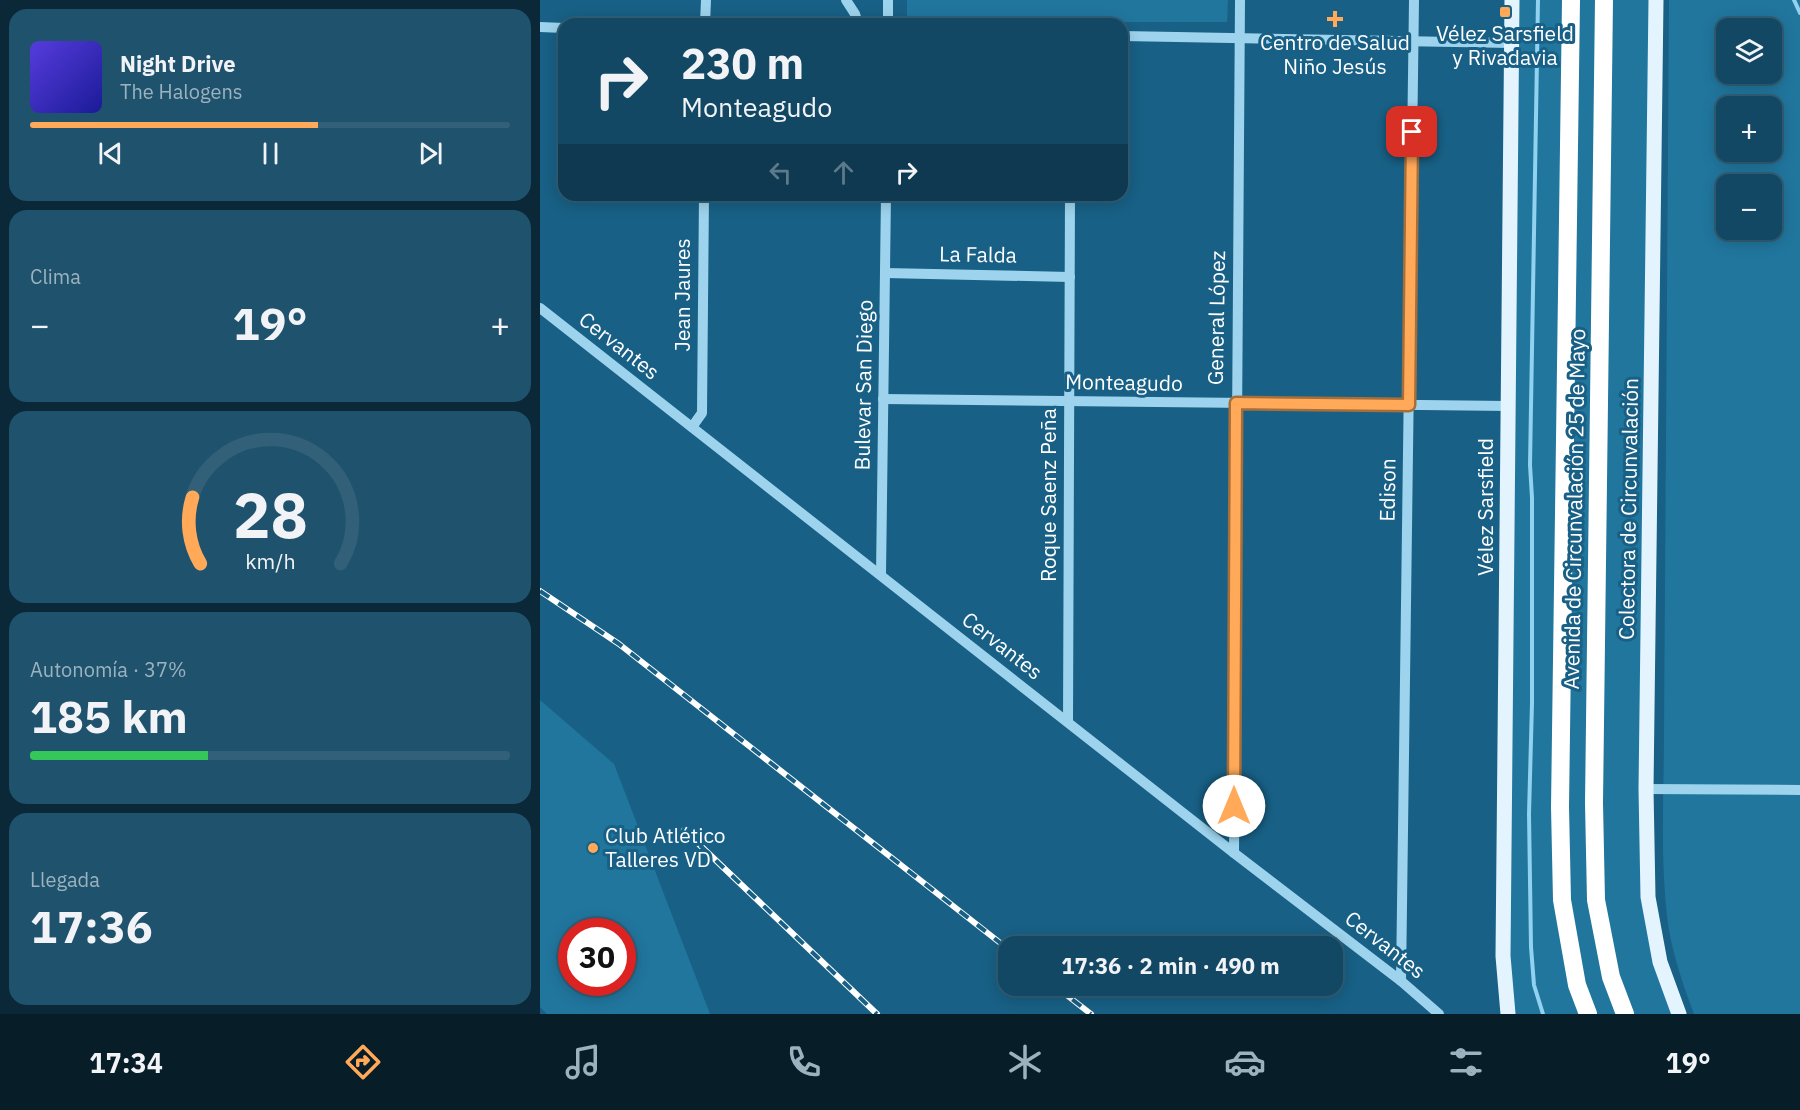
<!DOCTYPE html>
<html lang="es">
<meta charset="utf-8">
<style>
body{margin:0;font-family:"IBM Plex Sans",sans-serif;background:#1f526d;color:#f1f3f6;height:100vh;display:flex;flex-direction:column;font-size:22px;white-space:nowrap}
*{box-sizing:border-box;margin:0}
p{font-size:20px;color:#9cb2bf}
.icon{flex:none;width:33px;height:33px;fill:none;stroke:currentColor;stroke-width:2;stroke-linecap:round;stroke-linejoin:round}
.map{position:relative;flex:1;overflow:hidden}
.drawer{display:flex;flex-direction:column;gap:9px;padding:9px;background:#0a2837;width:540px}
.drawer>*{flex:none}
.guide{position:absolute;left:18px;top:18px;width:570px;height:183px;border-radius:18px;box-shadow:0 3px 15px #0003,0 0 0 2px #316078;background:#124864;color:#f1f3f6;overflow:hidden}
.fabs{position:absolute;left:1176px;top:18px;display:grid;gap:12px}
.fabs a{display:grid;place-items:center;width:66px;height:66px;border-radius:12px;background:#124864;box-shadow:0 3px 15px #0003,0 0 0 2px #316078;font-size:30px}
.speed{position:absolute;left:18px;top:918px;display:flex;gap:12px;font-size:30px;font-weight:700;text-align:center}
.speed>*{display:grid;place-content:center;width:78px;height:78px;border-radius:50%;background:#124864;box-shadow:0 3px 15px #0003,0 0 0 2px #316078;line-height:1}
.speed .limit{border:9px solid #d22;background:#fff;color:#111}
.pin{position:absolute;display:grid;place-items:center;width:51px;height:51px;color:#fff;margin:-26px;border-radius:12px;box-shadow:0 3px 9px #0006}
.me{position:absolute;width:66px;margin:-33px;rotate:0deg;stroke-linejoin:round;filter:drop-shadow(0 0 4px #0008)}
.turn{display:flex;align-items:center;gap:21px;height:126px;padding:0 24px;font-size:27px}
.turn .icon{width:78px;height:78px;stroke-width:2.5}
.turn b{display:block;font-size:42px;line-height:51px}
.lanes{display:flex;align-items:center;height:57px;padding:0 24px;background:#0003;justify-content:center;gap:30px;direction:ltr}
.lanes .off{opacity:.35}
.big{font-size:45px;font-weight:800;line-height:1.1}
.drawer .widget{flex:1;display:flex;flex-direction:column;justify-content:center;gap:9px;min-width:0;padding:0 21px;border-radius:18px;background:#1f526d}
.drawer .dial{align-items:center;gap:0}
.dial svg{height:156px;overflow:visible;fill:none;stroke:#316078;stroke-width:7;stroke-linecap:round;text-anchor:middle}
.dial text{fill:#f1f3f6;stroke:none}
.song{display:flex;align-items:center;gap:18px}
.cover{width:72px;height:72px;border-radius:9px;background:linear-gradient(135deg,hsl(250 70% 55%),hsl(240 70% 35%))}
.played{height:6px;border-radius:3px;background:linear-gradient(90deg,#ffa959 60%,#316078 60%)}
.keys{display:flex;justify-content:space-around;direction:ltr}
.heat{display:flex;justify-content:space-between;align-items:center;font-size:33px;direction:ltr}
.charge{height:9px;border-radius:4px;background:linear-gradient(90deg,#34c759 37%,#316078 0)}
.trip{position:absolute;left:458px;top:936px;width:345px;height:60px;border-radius:18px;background:#124864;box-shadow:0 3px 15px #0003,0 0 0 2px #316078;font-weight:800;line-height:60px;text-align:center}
.dock{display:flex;height:96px;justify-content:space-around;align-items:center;background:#071d28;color:#9cb2bf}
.dock .icon{width:42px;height:42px}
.dock .on{color:#ffa959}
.dock b{font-size:27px;color:#f1f3f6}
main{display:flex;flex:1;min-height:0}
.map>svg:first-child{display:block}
.green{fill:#21769e;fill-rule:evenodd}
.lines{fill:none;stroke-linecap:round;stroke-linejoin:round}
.stream{stroke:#90d2ef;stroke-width:4}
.minor{stroke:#9dd3ec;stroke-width:10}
.major{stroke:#e3f4ff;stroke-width:15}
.highway{stroke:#fff;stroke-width:18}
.rail-casing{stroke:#fff;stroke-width:6}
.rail{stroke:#186085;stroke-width:4;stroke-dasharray:11;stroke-linecap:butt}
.route-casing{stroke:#a66e3a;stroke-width:15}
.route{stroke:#ffa959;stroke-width:10}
.poi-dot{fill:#ffa959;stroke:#186085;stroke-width:2}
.labels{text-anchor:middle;stroke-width:6;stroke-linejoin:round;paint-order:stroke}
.poi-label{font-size:21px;fill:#fff;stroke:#186085}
.street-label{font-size:21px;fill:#fff;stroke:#186085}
</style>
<main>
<section class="drawer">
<div class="widget">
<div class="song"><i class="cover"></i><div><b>Night Drive</b><p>The Halogens</p></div></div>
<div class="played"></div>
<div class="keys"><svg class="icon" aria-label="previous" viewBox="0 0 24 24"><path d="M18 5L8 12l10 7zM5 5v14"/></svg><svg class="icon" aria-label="pause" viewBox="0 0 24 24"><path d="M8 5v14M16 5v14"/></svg><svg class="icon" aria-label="next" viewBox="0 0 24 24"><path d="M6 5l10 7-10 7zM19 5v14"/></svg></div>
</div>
<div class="widget"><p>Clima</p>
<div class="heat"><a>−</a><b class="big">19°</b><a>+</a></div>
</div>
<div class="widget dial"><svg viewBox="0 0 100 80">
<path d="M14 69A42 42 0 1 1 86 69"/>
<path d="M14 69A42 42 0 0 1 10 35" stroke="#ffa959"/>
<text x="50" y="56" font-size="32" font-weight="700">28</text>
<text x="50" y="72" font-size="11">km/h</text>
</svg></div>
<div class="widget"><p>Autonomía · 37%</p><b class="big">185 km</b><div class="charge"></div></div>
<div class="widget"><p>Llegada</p><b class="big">17:36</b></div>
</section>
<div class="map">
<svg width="1260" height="1014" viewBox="0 0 1260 1014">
<rect width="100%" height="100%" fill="#186085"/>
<!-- green -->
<g class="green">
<polygon points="367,0 688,0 687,22 367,22"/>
<polygon points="972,0 1116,0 1108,897 1139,1014 968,1014"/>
<path d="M1129,0H1260V1014H1154C1142,982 1131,950 1127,916C1120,855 1124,792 1124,731ZM1186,28H1232V74H1186ZM1186,106H1232V152H1186ZM1186,184H1232V230H1186Z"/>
<path d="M0,700L74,764L170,1014H7L0,1007ZM32,932H82V982H32Z"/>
</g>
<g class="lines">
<!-- stream -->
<g class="stream">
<polyline points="998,0 990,465 992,498 992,703 989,814 991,947 994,985 1003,1014"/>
<polyline points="1254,0 1260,13"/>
</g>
<!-- minor -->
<g class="minor">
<polyline points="306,0 315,14 318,24"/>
<polyline points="165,24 166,0"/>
<polyline points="348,24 348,0"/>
<polyline points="0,27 24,28"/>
<polyline points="582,36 971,43"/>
<polyline points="345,273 530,277"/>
<polyline points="0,308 694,853 861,981 899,1014"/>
<polyline points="343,399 968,406"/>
<polyline points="152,427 162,413 164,195"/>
<polyline points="341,575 346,195"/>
<polyline points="528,722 530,195"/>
<polyline points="1106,789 1260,790"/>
<polyline points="694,853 700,0"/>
<polyline points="861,981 874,0"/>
</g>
<!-- major -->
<g class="major">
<polyline points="1116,0 1106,789 1108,897 1120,962 1139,1014"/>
<polyline points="968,1014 963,956 972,0"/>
</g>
<!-- highway -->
<g class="highway">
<polyline points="1031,0 1020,807 1022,900 1037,985 1048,1014"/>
<polyline points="1064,0 1054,803 1056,900 1071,977 1085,1014"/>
</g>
<!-- rail casing -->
<g class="rail-casing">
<g id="rail">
<polyline points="0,591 79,644 468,949"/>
<polyline points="144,830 337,1014"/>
<polyline points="515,986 551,1014"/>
</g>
</g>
<!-- rail -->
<use href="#rail" class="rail"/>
</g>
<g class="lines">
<!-- route casing -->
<g class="route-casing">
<polyline id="route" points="694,806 696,403 869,405 872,132"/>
</g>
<!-- route -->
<use href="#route" class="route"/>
</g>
<!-- markers -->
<g class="poi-dot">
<rect x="959" y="6" width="12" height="12" rx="3"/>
<path d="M792 10h6v6h6v6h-6v6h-6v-6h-6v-6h6z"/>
<circle cx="53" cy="848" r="6"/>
</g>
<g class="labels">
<!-- poi labels -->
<g class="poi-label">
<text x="965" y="41">Vélez Sarsfield<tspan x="965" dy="24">y Rivadavia</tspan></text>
<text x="795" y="50">Centro de Salud<tspan x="795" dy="24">Niño Jesús</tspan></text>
<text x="65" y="843" text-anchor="start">Club Atlético<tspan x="65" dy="24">Talleres VD</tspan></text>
</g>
<!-- street labels -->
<g class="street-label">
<text transform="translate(438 255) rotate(1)" y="7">La Falda</text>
<text transform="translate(143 295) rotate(-90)" y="7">Jean Jaures</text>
<text transform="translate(677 318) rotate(-89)" y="7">General López</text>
<text transform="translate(79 346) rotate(38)" y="7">Cervantes</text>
<text transform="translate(584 383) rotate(1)" y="7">Monteagudo</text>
<text transform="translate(324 385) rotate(-89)" y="7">Bulevar San Diego</text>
<text transform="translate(848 490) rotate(-89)" y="7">Edison</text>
<text transform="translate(509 495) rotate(-90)" y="7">Roque Saenz Peña</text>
<text transform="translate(946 507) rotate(-90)" y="7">Vélez Sarsfield</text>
<text transform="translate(1035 509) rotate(-89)" y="7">Avenida de Circunvalación 25 de Mayo</text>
<text transform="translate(1089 509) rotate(-89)" y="7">Colectora de Circunvalación</text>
<text transform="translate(462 646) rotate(38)" y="7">Cervantes</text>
<text transform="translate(845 945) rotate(38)" y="7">Cervantes</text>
</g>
</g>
</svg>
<div class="fabs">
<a><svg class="icon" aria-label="layers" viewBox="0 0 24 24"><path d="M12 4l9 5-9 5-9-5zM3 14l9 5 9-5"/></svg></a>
<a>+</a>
<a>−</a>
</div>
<div class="speed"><div class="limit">30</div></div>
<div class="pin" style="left:872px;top:132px;background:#d93025"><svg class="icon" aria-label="arrive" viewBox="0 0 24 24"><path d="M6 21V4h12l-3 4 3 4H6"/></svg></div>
<svg class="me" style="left:694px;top:806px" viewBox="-20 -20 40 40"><circle r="19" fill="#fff"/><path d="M0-13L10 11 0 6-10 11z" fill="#ffa959"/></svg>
<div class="trip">17:36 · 2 min · 490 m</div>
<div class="guide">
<div class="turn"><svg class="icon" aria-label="right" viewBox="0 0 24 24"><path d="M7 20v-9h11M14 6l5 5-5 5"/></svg><div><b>230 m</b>Monteagudo</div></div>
<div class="lanes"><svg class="icon off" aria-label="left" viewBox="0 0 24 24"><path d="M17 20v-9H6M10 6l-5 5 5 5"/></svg><svg class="icon off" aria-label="ahead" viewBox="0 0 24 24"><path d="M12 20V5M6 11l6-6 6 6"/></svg><svg class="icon" aria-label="right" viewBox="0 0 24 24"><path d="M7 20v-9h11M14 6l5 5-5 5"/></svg></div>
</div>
</div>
</main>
<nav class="dock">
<b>17:34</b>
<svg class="icon on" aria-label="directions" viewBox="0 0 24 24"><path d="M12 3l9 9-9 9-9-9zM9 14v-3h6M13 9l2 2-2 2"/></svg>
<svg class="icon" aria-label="music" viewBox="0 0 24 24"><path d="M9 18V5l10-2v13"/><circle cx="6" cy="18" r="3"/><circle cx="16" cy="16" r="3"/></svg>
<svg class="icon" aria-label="phone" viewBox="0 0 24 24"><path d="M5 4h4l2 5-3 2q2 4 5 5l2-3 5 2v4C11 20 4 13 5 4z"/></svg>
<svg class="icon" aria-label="climate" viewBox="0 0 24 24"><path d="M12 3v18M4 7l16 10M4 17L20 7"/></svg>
<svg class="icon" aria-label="car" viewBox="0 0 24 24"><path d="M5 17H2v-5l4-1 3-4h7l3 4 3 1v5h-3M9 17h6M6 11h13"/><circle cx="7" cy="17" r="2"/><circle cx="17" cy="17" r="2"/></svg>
<svg class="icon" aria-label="filters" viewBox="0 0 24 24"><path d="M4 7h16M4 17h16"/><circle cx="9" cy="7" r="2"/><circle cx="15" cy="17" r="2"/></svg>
<b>19°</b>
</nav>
